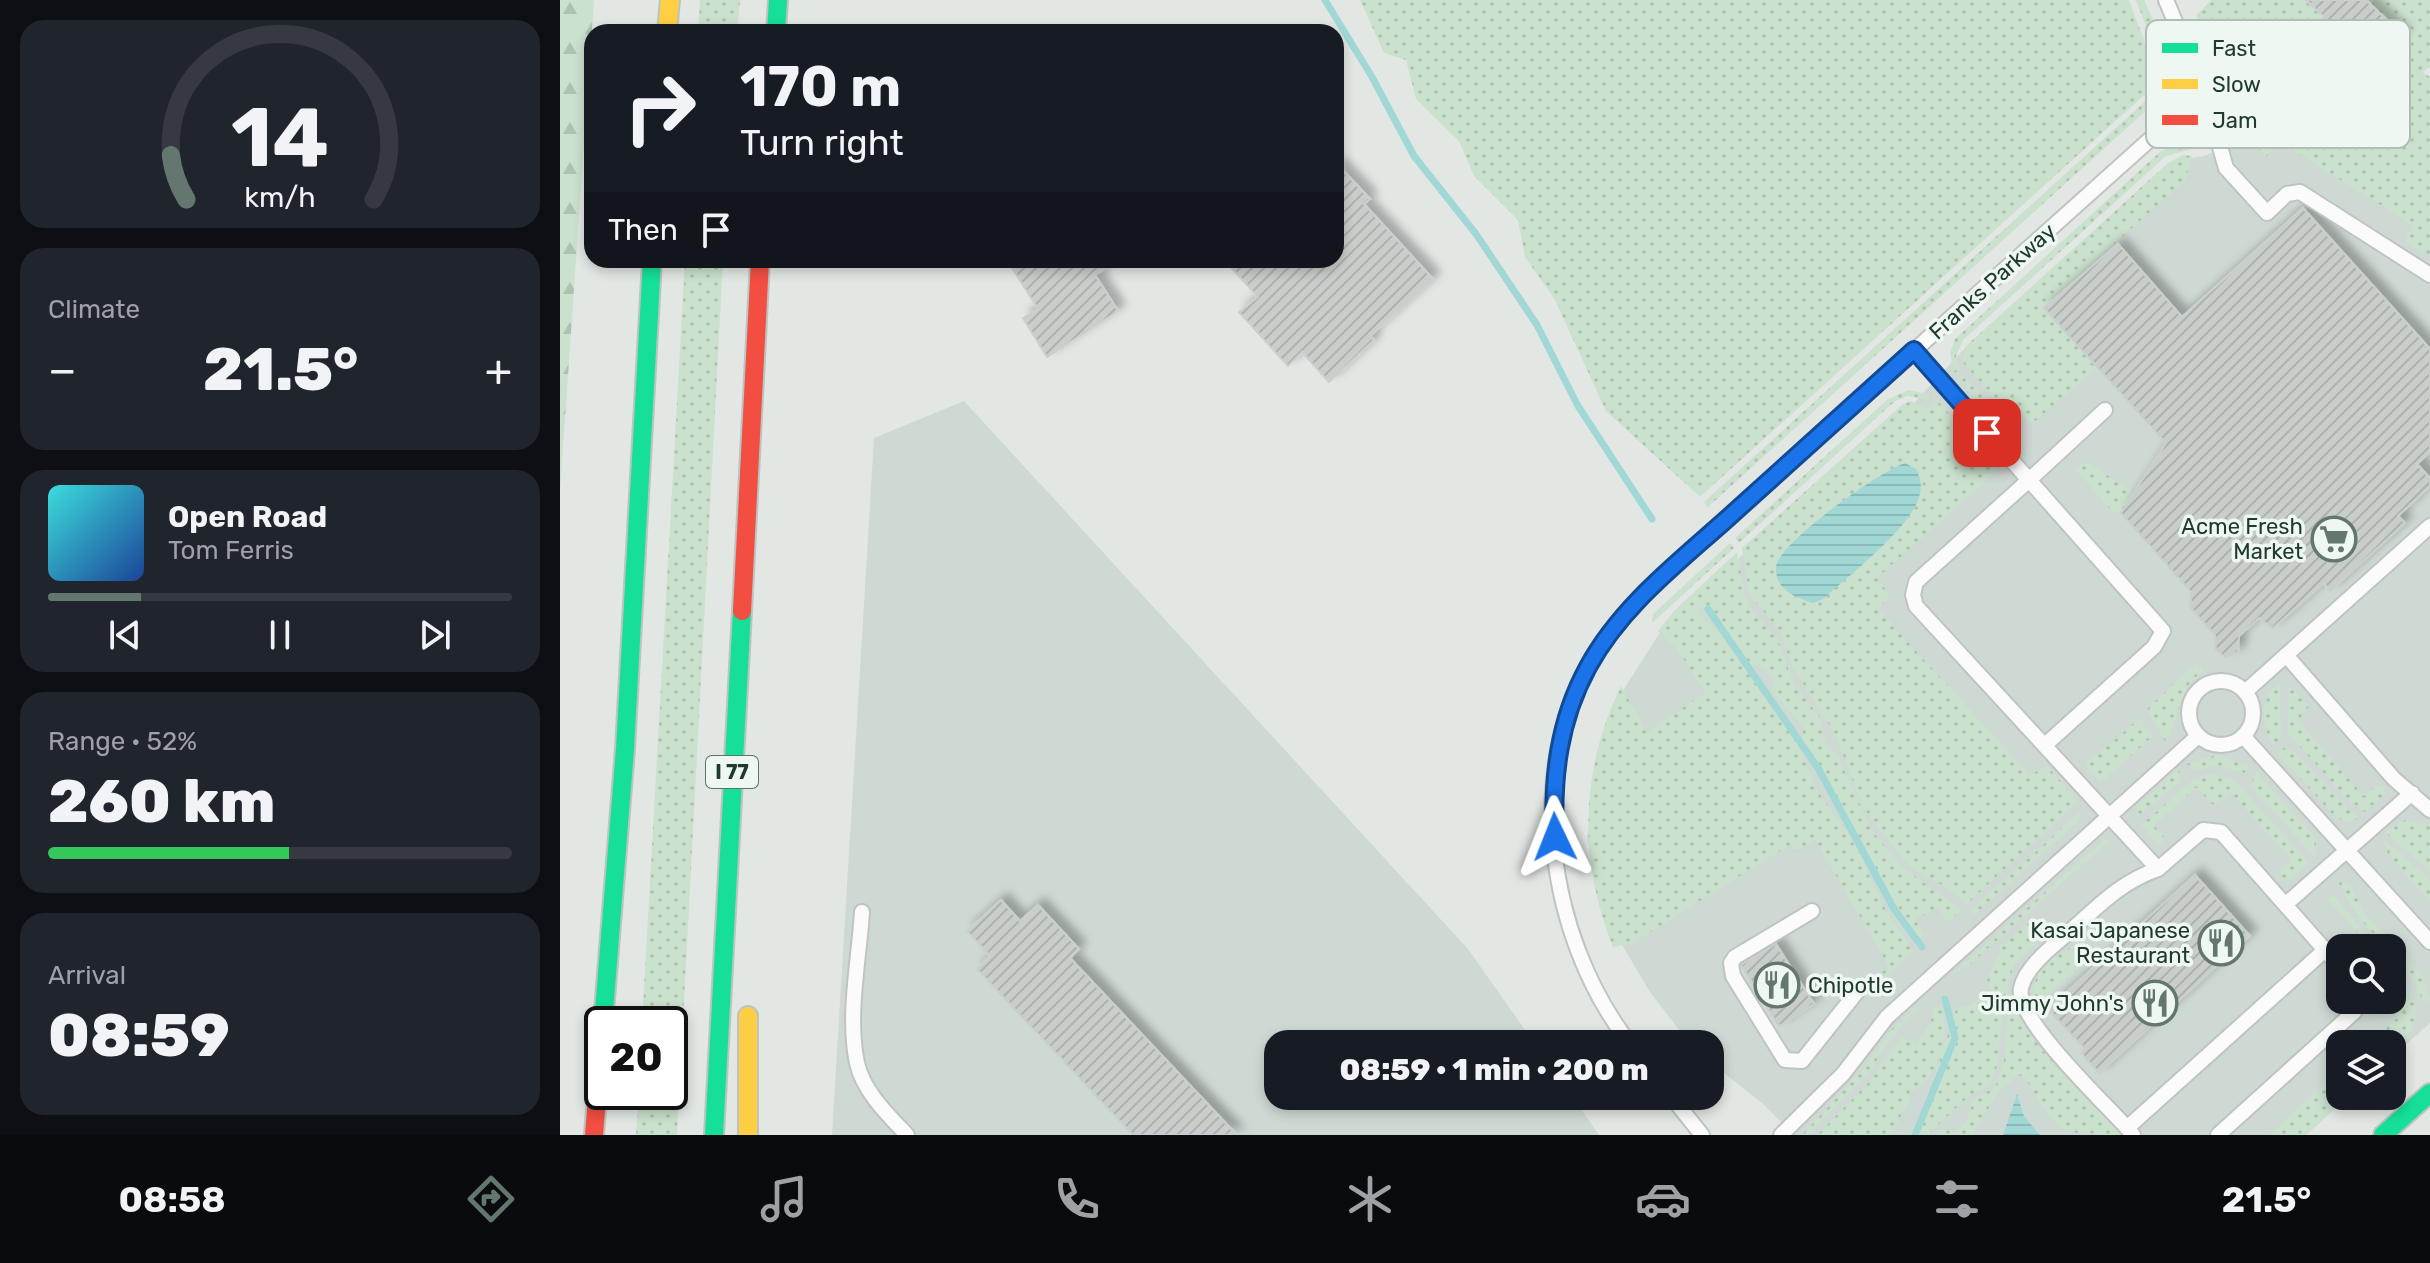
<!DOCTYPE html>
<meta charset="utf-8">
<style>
body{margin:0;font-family:Rubik,sans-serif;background:#20242c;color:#f1f3f6;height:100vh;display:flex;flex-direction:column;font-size:30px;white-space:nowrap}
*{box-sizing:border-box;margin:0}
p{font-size:26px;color:#9ea1a6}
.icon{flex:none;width:44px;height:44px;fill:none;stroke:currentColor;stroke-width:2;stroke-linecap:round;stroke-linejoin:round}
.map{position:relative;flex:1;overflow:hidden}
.panel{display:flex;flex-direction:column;gap:20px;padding:20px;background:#0d0f14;width:560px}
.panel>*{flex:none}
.hud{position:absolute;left:24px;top:24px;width:760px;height:244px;border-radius:24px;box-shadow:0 4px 12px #0003;background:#171b24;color:#f1f3f6;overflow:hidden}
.fabs{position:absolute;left:1766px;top:934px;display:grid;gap:16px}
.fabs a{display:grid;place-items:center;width:80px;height:80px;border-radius:16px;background:#171b24;box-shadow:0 4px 12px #0003;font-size:40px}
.speed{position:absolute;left:24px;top:1006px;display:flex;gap:16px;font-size:40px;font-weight:700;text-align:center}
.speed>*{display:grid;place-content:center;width:104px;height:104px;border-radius:50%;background:#171b24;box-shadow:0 4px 12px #0003;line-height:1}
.speed .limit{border:4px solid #111;border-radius:12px;background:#fff;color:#111}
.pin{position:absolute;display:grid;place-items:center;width:68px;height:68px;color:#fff;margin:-34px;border-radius:16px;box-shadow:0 4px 12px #0006}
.me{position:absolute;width:88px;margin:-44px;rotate:358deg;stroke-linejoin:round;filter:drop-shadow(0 0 6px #0008)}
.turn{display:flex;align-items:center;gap:28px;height:168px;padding:0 24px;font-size:36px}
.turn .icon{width:104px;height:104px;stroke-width:2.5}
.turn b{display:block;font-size:56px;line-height:68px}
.then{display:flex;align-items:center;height:76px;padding:0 24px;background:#0003;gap:16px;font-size:30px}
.big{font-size:60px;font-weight:800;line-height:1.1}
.panel .widget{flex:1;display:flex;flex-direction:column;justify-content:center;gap:12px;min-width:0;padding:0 28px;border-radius:24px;background:#20242c}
.panel .dial{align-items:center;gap:0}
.dial svg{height:208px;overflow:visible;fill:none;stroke:#363941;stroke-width:7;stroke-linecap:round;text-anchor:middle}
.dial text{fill:#f1f3f6;stroke:none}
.song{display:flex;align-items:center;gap:24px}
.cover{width:96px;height:96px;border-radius:12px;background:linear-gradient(135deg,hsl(180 70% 55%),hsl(220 70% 35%))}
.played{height:8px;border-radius:4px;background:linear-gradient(90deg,#64776e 20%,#363941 20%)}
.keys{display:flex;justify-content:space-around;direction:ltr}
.heat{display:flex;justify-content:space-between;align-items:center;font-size:44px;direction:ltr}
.charge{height:12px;border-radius:6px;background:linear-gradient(90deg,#34c759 52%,#363941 0)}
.trip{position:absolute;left:704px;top:1030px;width:460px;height:80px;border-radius:24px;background:#171b24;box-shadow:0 4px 12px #0003;font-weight:800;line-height:80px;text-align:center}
.tabs{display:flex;height:128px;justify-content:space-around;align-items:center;background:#090b0e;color:#9ea1a6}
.tabs .icon{width:56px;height:56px}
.tabs .on{color:#64776e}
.tabs b{font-size:36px;color:#f1f3f6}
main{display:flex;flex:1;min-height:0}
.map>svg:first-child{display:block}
.built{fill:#cfd9d3;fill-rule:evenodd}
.grass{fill:url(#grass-dots);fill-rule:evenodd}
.forest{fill:url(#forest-firs)}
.water{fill:url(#water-rules)}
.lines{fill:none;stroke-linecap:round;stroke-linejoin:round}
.stream{stroke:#a1d8d6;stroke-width:7}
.building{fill:url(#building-hatch);stroke:#cad0cd;stroke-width:2;filter:url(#shadow)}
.lane-casing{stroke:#bfc4c1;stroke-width:18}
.fast-casing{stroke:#bbc4c0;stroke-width:22}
.slow-casing{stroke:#bbc4c0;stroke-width:22}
.jam-casing{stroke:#bbc4c0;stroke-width:22}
.lane{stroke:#fbfbfb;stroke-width:14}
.fast{stroke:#16e098;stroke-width:18}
.slow{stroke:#ffcf43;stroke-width:18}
.jam{stroke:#f24e42;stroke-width:18}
.route-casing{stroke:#114b97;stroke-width:20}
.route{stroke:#1a73e8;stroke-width:14}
.labels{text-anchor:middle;stroke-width:7;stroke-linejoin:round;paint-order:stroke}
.shield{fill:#eff7f2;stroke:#5e736a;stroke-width:2}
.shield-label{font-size:20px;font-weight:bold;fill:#203a2f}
.street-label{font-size:22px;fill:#203a2f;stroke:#eff7f2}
.poi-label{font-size:22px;fill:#203a2f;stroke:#eff7f2;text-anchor:end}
.key{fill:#eff7f2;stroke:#b1beb8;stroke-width:2}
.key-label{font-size:22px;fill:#203a2f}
</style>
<main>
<section class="panel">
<div class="widget dial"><svg viewBox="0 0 100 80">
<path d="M14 69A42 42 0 1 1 86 69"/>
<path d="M14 69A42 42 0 0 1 8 52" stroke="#64776e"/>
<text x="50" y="56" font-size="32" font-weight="700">14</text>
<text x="50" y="72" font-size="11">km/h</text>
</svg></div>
<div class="widget"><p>Climate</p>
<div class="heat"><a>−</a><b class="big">21.5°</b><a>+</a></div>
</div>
<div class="widget">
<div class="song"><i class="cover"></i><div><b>Open Road</b><p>Tom Ferris</p></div></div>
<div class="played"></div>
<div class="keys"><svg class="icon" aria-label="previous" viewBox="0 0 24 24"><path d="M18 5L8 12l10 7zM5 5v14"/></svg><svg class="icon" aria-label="pause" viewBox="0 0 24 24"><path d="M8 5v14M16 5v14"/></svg><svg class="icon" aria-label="next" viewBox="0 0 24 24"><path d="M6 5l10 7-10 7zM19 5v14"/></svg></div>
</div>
<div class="widget"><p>Range · 52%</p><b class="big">260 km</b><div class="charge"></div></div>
<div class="widget"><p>Arrival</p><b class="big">08:59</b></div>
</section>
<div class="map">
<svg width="1870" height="1135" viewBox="0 0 1870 1135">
<defs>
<pattern id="grass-dots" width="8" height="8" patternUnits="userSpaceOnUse" patternTransform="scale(2)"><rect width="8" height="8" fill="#cae1cd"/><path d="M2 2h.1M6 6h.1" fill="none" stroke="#adc2b0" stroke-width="1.8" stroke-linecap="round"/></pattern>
<pattern id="forest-firs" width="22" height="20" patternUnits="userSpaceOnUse" patternTransform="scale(2)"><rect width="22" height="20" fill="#cae1cd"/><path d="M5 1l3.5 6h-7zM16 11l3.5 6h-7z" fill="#adc2b0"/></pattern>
<pattern id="water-rules" width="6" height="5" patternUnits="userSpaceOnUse" patternTransform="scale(2)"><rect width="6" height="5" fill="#a1d8d6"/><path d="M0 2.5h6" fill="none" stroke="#8abab8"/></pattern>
<pattern id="building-hatch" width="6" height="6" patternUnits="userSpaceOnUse" patternTransform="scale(2)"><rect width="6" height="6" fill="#c9cecb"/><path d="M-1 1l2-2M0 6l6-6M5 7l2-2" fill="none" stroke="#acb2af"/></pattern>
<filter id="shadow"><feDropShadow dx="7" dy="-7" stdDeviation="4" flood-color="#0004"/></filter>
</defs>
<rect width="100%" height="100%" fill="#e2e7e4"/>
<!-- built -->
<g class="built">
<path d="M1707,118L1870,220V1023L1832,1057V1044H1780V1096H1789L1746,1135H1234L1202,1103L1150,1062V1044H1130L1090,992L1046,918L1027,839L1038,756L1055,703L1099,634L1144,589L1358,399L1402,351L1612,161L1644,156L1685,140ZM1780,948H1832V1000H1780Z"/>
<polygon points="404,401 908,949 975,1044 718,1044 718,1096 1012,1096 1039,1135 272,1135 314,438"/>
</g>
<!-- grass -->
<g class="grass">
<polygon points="140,0 180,0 177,32 138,32"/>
<polygon points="800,0 1569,0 1595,70 1588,92 1571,107 1140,497 1046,411 994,298 965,257 958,220 914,176 899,141 856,99 846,60 824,53"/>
<path d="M1576,0H1584C1598,32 1619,64 1600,98L1148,507L1144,502L1591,96L1601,66Z"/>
<path d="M1651,0H1758L1753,6L1776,28L1731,75L1769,112L1843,35L1811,5L1814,0H1870V67L1862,72L1870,77V255L1847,244L1846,238L1854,226L1719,141L1706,157L1686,137L1700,120L1707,90L1701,89L1699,108L1683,131L1681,127C1700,93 1700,62 1665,39C1653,31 1644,29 1636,16Z"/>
<polygon points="1633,141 1632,149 1606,156 1403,340 1396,356 1400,370 1394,373 1390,353 1395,339 1601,151"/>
<polygon points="1623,155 1632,156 1625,180 1484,308 1537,367 1472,424 1460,413 1442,406 1403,363 1406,346 1608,163"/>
<polygon points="125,260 163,260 117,1135 76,1135 79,1092 110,1092 110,1024 82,1024"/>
<path d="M1403,375L1440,413L1458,419L1465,427C1436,432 1418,400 1401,380Z"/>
<polygon points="1349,390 1371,395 1368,400 1348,396 1335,401 1179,543 1175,538 1328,399"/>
<path d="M1377,400L1435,465L1436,471L1317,578L1330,595L1318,609L1469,775L1487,766L1518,801L1406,905L1392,891L1350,867L1304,809L1274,732L1232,666L1220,632L1189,593L1182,548L1343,404L1351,401L1368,409ZM1308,485L1349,518L1263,599L1221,552L1256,521Z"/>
<polygon points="1526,462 1575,492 1561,513 1551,510 1516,470"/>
<polygon points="1170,543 1174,548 1092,623 1093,614"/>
<path d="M1177,552L1186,598L1192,611L1218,640L1234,684L1259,716L1267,748L1277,754L1311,829L1341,866L1401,910L1387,922L1379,908L1355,919L1365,937L1360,938L1355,934L1269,796L1243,741L1242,726L1212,690L1215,682L1206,669L1190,664L1142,606L1138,608V613L1173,647L1236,737L1255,787L1296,846L1323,905L1353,951L1312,990L1309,980L1329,967L1255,839L1236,851L1231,844L1071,944L1053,947C1018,860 1020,770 1061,686L1087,732L1146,692L1115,647L1098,631L1115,610Z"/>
<path d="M1637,663L1644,671C1615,688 1623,716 1605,741L1587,709Z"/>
<path d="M1720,685L1721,738L1713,746C1703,729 1697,695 1720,685Z"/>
<polygon points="1729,685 1749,706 1738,721 1804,796 1817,786 1825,788 1824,795 1805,812 1786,798 1728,733"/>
<polygon points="1580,718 1592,737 1541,782 1525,765"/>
<polygon points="1723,748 1733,751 1798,818 1787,822 1775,817 1718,754"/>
<polygon points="1657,755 1690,767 1684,773 1657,766 1636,770 1626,764"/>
<polygon points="1619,769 1620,781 1577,817 1577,807"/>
<polygon points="1696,772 1756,839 1755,857 1691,786"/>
<polygon points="1649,774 1674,780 1748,862 1729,880 1722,879 1719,872 1732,859 1671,793 1653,805 1636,787 1594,825 1604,837 1600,845 1581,825 1633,780"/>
<polygon points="1522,810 1517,822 1414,915 1410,911"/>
<polygon points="1845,820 1870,825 1870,871 1825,832"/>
<polygon points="1823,839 1870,880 1870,901 1828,854"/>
<polygon points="1544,840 1550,840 1408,966 1391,975"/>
<polygon points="1777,880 1790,885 1806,915 1862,976 1870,1000 1863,1002 1857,985 1832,955 1832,948 1826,948 1797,915"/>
<polygon points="1774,895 1816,948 1812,948 1769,900 1753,911"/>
<path d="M1472,920L1486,934L1454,965L1447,988L1450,1007L1482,1049L1561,1135C1498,1135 1497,1133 1465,1077L1458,1075L1440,1090L1412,1135H1375L1381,1129L1395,1132C1407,1123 1410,1117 1412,1101L1436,1086L1445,1056L1448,1021L1427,980L1440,953L1439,948Z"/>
<path d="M1510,948L1523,964L1477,1006C1462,983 1489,958 1510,948Z"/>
<path d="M1832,965C1862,1001 1865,1022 1832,1057V1044H1809L1837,1018L1827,1001L1844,984L1832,970Z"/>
<polygon points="1427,993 1442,1017 1437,1067 1429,1085 1406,1099 1367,1135 1356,1135 1396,1009 1411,1005"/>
<polygon points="1366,997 1324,1047 1312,1069 1248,1135 1242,1135 1306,1066 1331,1030"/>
<path d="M1381,1005C1391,1036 1380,1079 1349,1092V1102L1330,1135H1257L1309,1082L1342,1037L1356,1044L1370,1024L1374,1009Z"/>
<polygon points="1780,1070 1780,1096 1789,1096 1746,1135 1709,1135"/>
</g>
<!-- forest -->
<polygon class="forest" points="0,0 34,0 0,491"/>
<!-- water -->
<g class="water">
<path d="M1345,463L1356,469C1360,477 1362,484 1360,493C1355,525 1288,576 1263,599L1253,603C1235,597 1215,590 1216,567C1217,544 1320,471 1345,463Z"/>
<polygon points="1457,1094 1464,1116 1480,1135 1443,1135"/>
</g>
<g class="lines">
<!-- stream -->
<g class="stream">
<polyline points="765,0 812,77 854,156 916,234 977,325 1018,406 1092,519"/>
<polyline points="1148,609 1258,768 1334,909 1362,947"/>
<polyline points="1355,1135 1395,1038 1385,999"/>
</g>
</g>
<!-- building -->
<g class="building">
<polygon points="1746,0 1806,0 1843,35 1769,112 1731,75 1776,28"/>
<polygon points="776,163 810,199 804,204 873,279 810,336 814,340 769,382 742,352 728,366 679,312 698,297 664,260 776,260"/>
<polygon points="1743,208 1870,349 1870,452 1857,464 1870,478 1870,486 1838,516 1845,523 1770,591 1764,583 1713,628 1699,618 1679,636 1678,652 1665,657 1656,651 1655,635 1630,607 1632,593 1561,513 1606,443 1484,308 1558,244 1622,317"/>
<polygon points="447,260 559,260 535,275 558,311 487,357 463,318 478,309"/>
<polygon points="1635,875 1690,936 1539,1073 1521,1053 1525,1049 1488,1009"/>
<polygon points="441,900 460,921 478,905 519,949 510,958 677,1135 573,1135 417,969 430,956 407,931"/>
<polygon points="1216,944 1254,1004 1219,1026 1181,965"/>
</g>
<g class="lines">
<!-- lane casing -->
<g class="lane-casing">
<g id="lane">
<polyline points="1644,91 1666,168 1707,213 1727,194 1740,192 1870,275"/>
<polyline points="1354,350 1469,480 1545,410"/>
<polyline points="1726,655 1834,779 1870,810"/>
<circle cx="1661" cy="713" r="32"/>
<polyline points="1685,692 1870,526"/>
<polyline points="1683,736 1870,942"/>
<polyline points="1485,745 1594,647 1603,631 1469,480 1356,582 1353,595 1356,606 1598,869 1643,830 1661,832 1780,967"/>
<polyline points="1726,904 1852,793"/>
<polyline points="1252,911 1175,957 1171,963 1173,976 1225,1060 1242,1061 1300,988"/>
<path d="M302,912C299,960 287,1016 297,1063C303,1091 328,1115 347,1135"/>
<path d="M1070,1044C986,936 961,761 1041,644C1064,611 1096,584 1125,556L1644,91L1606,0"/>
<polyline points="1111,1096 1142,1135"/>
<path d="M1567,1128C1545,1103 1454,1018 1461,988C1466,966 1493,946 1509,932C1540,905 1559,883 1598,869"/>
<polyline points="1221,1135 1283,1074 1327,1017 1638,736"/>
<polyline points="1573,1135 1567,1128 1765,950"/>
<polyline points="1658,1135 1794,1012 1801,1000"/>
</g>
</g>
<!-- fast casing -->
<g class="fast-casing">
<g id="fast">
<polyline points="216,32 218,0"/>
<polyline points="43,1024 65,749 92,260"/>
<polyline points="154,1135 182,611"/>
<polyline points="1823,1135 1870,1093"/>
</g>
</g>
<!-- slow casing -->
<g class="slow-casing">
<g id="slow">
<polyline points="107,32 110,0"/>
<polyline points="188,1016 188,1135"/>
</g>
</g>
<!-- jam casing -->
<g class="jam-casing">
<g id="jam">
<polyline points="182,611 200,260"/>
<polyline points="34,1135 42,1036"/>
</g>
</g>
<!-- lane -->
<use href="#lane" class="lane"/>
<!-- fast -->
<use href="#fast" class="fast"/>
<!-- slow -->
<use href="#slow" class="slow"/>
<!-- jam -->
<use href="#jam" class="jam"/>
</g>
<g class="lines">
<!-- route casing -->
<g class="route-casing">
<path id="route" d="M995,837C992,777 999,720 1028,667C1061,606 1119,562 1169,517C1231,461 1292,406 1354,350L1427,433"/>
</g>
<!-- route -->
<use href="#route" class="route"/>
</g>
<!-- icons -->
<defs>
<g id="supermarket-ring" transform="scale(2.3)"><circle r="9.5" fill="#eff7f2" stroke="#64776e" stroke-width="1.5"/><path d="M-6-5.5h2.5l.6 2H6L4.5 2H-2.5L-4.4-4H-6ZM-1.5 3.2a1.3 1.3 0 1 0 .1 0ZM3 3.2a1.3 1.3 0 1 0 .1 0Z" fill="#64776e"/></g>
<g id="restaurant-ring" transform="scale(2.3)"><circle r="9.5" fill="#eff7f2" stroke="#64776e" stroke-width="1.5"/><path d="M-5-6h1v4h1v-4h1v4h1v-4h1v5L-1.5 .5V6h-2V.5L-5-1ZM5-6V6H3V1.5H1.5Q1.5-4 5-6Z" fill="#64776e"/></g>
</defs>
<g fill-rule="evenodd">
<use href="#supermarket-ring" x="1774" y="539"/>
<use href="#restaurant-ring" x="1661" y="943"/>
<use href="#restaurant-ring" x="1217" y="985"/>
<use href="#restaurant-ring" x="1595" y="1003"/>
</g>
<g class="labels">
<!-- shield labels -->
<rect class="shield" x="146" y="756" width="52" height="32" rx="6"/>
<g class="shield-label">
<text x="172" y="779">I 77</text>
</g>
<!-- street labels -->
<g class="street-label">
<text transform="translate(1432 281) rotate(-42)" y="8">Franks Parkway</text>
</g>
<!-- poi labels -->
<g class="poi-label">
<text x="1743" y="534">Acme Fresh<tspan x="1743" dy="25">Market</tspan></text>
<text x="1630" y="938">Kasai Japanese<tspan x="1630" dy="25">Restaurant</tspan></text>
<text x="1248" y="993" text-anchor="start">Chipotle</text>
<text x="1564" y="1011">Jimmy John's</text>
</g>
</g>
<!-- legend -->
<rect x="1586" y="20" width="264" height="128" rx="12" class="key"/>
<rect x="1602" y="43" width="36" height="10" fill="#16e098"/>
<rect x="1602" y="79" width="36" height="10" fill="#ffcf43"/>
<rect x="1602" y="115" width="36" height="10" fill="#f24e42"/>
<g class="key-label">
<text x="1652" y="56">Fast</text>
<text x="1652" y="92">Slow</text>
<text x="1652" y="128">Jam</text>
</g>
</svg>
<div class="fabs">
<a><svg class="icon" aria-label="search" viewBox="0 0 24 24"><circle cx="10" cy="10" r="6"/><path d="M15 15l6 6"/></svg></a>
<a><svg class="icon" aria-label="layers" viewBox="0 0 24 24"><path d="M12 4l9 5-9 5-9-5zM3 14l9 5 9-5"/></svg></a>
</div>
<div class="speed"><div class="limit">20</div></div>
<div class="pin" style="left:1427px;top:433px;background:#d93025"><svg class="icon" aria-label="arrive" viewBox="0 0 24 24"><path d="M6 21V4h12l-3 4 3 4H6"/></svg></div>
<svg class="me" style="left:995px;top:837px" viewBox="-20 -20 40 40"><path d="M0-17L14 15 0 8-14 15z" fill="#1a73e8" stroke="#fff" stroke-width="4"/></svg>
<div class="trip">08:59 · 1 min · 200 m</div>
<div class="hud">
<div class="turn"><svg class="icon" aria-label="right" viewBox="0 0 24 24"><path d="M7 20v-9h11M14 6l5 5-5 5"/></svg><div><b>170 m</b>Turn right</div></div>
<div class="then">Then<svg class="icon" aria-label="arrive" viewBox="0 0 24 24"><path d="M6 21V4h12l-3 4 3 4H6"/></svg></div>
</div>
</div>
</main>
<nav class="tabs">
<b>08:58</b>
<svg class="icon on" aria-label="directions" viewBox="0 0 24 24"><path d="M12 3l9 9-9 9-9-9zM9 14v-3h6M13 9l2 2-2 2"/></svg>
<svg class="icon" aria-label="music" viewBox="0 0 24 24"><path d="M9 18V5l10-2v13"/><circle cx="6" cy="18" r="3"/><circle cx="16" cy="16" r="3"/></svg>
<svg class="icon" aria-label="phone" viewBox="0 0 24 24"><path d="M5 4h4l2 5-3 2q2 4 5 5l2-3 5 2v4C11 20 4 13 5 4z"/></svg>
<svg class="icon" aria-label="climate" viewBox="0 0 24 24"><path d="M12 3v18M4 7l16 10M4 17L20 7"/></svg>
<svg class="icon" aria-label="car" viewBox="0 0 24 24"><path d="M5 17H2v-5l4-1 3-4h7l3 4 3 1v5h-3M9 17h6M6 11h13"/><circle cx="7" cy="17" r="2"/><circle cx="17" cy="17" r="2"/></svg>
<svg class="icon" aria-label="filters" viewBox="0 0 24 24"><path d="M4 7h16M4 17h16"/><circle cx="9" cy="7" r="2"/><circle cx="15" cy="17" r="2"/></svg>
<b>21.5°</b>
</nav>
